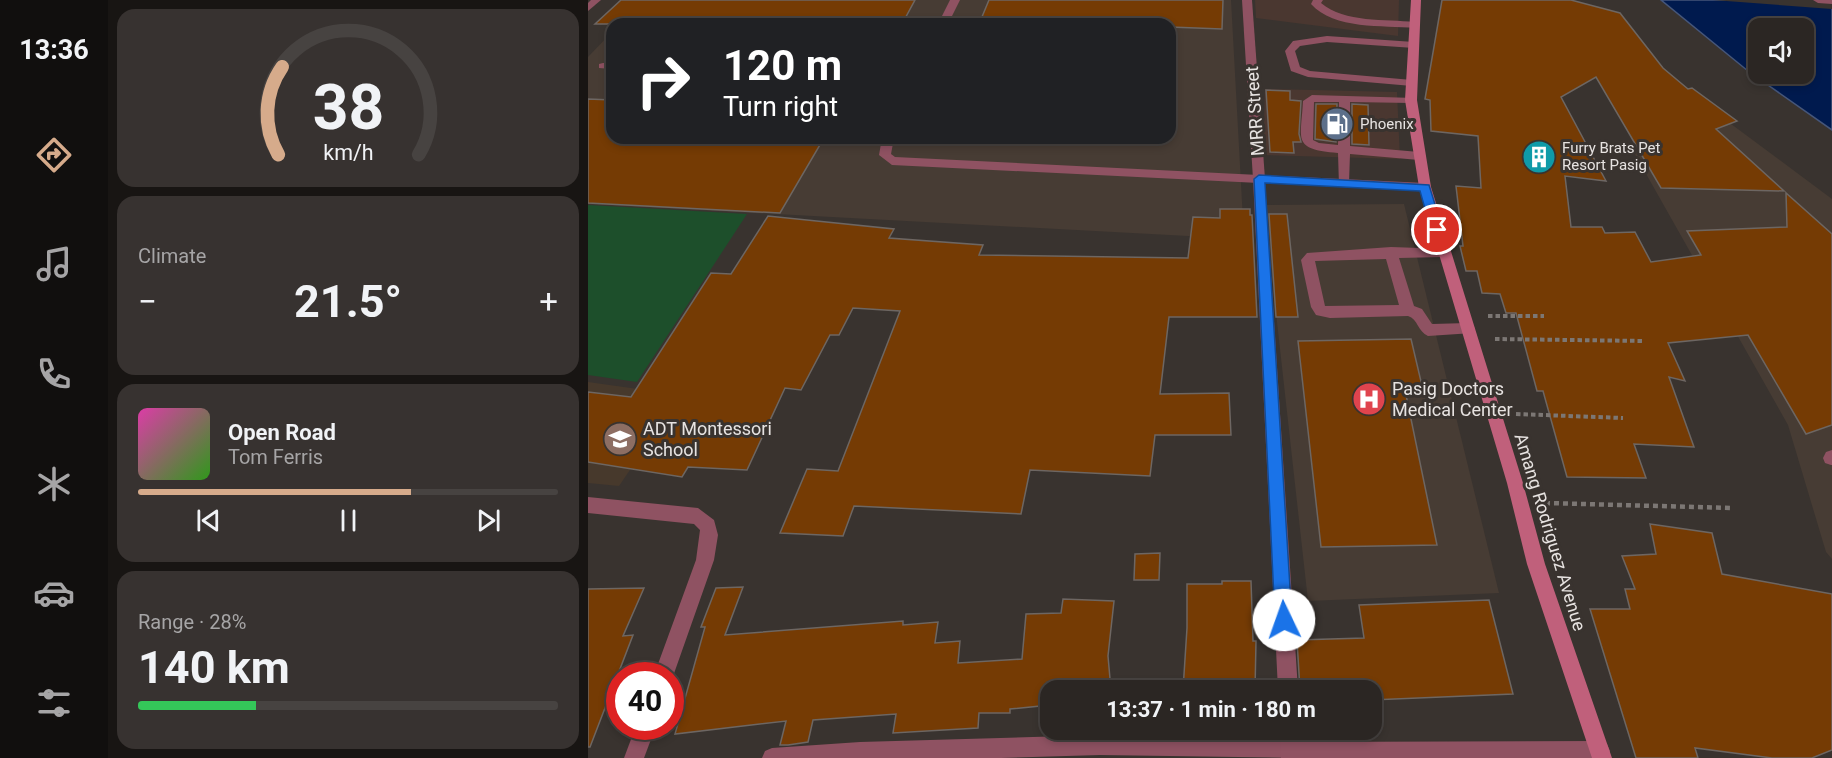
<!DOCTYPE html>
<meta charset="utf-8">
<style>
body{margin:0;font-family:Roboto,sans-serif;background:#373230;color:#f1f3f6;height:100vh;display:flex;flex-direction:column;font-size:22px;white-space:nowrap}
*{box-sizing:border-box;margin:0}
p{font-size:20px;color:#a6a5a6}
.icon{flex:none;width:33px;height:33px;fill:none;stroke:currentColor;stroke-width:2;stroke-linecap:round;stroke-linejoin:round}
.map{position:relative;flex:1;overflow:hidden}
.details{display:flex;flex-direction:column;gap:9px;padding:9px;background:#181513;width:480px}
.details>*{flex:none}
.banner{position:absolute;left:18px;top:18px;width:570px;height:126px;border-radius:18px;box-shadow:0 3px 9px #0003,0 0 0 2px #474341;background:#202124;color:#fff;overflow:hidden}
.buttons{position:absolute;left:1160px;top:18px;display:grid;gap:12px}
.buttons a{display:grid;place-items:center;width:66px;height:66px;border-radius:12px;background:#2b2623;box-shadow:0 3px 9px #0003,0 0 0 2px #474341;font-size:30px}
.speed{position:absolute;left:18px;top:662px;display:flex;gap:12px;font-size:30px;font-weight:700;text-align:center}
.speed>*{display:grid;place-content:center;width:78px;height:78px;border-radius:50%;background:#2b2623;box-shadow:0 3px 9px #0003,0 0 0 2px #474341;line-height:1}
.speed .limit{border:9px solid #d22;background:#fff;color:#111}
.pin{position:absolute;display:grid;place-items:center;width:51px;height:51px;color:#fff;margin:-26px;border:3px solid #fff;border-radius:50%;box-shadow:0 2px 6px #0007}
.me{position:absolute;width:66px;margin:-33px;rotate:357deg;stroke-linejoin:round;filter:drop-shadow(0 0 4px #0008)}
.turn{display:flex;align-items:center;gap:21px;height:126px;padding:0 18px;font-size:27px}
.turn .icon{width:78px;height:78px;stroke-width:2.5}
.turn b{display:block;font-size:42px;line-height:51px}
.big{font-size:45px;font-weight:700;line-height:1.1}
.details .tile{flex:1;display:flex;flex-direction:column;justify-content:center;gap:9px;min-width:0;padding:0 21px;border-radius:18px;background:#373230}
.details .dial{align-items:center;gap:0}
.dial svg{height:156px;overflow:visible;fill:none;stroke:#474341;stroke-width:7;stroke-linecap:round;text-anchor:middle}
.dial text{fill:#f1f3f6;stroke:none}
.song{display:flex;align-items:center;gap:18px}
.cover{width:72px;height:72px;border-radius:9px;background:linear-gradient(135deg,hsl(320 70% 55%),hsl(110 70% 35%))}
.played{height:6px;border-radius:3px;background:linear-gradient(90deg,#d6ab8b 65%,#474341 65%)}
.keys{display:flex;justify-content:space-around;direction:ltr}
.heat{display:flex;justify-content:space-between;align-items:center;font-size:33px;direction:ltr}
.charge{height:9px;border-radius:4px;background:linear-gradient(90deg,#34c759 28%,#474341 0)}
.trip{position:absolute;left:452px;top:680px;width:342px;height:60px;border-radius:18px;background:#2b2623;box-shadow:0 3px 9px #0003,0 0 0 2px #474341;font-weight:700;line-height:60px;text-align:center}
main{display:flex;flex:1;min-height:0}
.dock{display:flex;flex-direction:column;width:108px;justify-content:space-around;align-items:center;background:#110f0e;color:#a6a5a6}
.dock .icon{width:42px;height:42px}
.dock .active{color:#d6ab8b}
.dock b{font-size:27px;color:#f1f3f6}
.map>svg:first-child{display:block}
.commercial{fill:#4a3730}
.built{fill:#473c34}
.education{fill:#47392c}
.green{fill:#1d4f2b}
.water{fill:#001a4e;stroke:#45567a;stroke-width:1.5;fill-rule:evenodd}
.pier{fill:#39332f}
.building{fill:#753b04;stroke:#6d6662;stroke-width:1.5}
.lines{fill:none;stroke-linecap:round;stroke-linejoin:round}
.path-far1{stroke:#7c7774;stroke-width:4;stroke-dasharray:4.5 3;stroke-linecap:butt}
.path{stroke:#7c7774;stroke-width:4.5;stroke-dasharray:5 4;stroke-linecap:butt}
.service{fill:#8f5262;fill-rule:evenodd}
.minor{fill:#8f5262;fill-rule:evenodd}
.tertiary{fill:#8f5262;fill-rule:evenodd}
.secondary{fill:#c0607b;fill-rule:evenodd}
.route{fill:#1a73e8;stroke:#114b97;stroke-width:1.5}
.labels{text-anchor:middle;stroke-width:6;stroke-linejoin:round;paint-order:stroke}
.far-poi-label{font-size:15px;fill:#e7e3e1;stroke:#39332f;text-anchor:start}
.street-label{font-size:18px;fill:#e7e3e1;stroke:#39332f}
.poi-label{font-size:18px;fill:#e7e3e1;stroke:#39332f;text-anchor:start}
</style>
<main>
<nav class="dock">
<b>13:36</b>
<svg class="icon active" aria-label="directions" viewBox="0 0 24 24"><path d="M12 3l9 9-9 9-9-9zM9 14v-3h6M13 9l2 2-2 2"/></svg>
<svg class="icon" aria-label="music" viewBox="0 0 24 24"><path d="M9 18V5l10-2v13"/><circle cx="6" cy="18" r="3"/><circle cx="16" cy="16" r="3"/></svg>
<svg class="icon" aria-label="phone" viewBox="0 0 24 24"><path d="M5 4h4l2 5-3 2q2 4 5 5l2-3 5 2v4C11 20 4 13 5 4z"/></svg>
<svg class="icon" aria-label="climate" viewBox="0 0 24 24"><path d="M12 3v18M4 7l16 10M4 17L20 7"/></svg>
<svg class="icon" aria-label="car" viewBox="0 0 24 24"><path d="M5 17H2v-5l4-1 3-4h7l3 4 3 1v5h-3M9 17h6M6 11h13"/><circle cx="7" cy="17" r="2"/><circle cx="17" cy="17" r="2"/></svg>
<svg class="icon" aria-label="filters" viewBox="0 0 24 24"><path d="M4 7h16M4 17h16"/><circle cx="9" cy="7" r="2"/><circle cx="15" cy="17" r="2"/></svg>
</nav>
<section class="details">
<div class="tile dial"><svg viewBox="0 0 100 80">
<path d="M14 69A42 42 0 1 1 86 69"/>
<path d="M14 69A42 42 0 0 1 16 24" stroke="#d6ab8b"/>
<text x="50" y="56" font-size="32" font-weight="700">38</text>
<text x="50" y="72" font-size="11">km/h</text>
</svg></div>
<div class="tile"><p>Climate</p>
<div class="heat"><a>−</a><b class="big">21.5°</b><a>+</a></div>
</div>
<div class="tile">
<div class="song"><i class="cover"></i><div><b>Open Road</b><p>Tom Ferris</p></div></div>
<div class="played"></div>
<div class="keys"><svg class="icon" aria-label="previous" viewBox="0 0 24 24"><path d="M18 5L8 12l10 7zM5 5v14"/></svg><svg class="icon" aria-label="pause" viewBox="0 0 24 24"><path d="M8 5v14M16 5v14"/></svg><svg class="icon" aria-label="next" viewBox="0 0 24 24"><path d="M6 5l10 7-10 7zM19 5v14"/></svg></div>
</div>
<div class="tile"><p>Range · 28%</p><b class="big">140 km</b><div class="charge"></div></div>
</section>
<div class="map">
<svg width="1244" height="758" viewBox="0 0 1244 758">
<rect width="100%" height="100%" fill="#39332f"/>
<!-- commercial -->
<g class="commercial">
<polygon points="667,0 811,0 810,36 668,18"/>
<polygon points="677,89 809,92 812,159 675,155"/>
</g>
<!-- built -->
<g class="built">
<polygon points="55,0 643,0 656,239 0,204 0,57 24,32 24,138 582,138 582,24 32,24"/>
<polygon points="1135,118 1244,199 1244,559 1238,552 1200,425 1044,149"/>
<polygon points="816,204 911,593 720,601 676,205"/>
</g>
<!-- education -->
<polygon class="education" points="0,382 93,395 31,486 0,483"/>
<!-- green -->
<polygon class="green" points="0,205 159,214 49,382 0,375"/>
<!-- water -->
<path class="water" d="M1073,0H1244V130L1160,71ZM1170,28H1215V74H1170Z"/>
<!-- pier -->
<polygon class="pier" points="1125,0 1244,0 1244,9"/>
<!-- building -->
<g class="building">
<polygon points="33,0 327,0 314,24 7,24"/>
<polygon points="401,0 635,0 634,29 582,27 582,24 391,24"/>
<polygon points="854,0 983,0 1032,13 1075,68 1100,89 1104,88 1149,121 1128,129 1196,191 1073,188 1008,77 973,97 1018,181 977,176 983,227 1014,227 1017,233 1047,232 1063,262 1113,255 1099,231 1199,227 1198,193 1244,234 1244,425 1218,434 1160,335 1080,343 1097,381 1081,377 1106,447 1046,444 1058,478 979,477 955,391 949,391 928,313 918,313 912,294 894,293 889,271 878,271 872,246 875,246 868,186 893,188 890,136 843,131 842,100 837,99"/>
<polygon points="678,90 702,91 702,100 713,101 711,134 713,142 705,142 706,153 682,152"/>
<polygon points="0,99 24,100 24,138 236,138 192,213 0,203"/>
<polygon points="728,104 749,104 748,142 727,139"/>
<polygon points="764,104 780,105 781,145 764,144"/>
<polygon points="632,209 662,209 662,215 664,215 669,317 581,317 572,394 641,393 643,435 567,435 562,476 442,470 433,514 266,506 255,536 192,533 219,469 250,471 312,311 265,308 251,335 242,335 213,390 197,388 159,470 100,467 94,477 0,462 0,392 43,397 123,273 143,274 180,216 306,229 301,238 395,245 391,255 600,258 605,217 632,218"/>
<polygon points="681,214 699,214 710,317 688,317"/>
<polygon points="823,339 835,390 817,390 849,545 733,547 710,341"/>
<polygon points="1062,524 1124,533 1134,574 1244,594 1244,750 1224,758 1184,758 1107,748 1110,758 1048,758 1002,609 1042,609 1037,589 1047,589 1034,556 1068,554"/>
<polygon points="572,553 571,580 546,580 547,554"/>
<polygon points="634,581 663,581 665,641 668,641 667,690 595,690 599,628 599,584 634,584"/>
<polygon points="155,587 137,635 315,621 315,625 350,622 347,643 372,641 370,663 434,659 438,614 473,613 475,599 526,601 520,656 523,690 462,690 462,705 422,709 422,713 391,713 390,728 305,733 308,714 225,720 220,742 200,745 192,745 198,721 87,734 117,627 113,627 128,588"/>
<polygon points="56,588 35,636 45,635 2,747 0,747 0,589"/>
<polygon points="901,600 925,694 783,700 783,690 712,690 709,640 776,638 771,605"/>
<polygon points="714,729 782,729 783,733 715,735"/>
</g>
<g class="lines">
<!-- path-far1 -->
<g class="path-far1">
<polyline points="900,316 956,316"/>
<polyline points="907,339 1056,341"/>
<polyline points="928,414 1035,418"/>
</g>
<!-- path -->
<polyline class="path" points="957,503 1145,508"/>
<!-- service -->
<g class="service">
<polygon points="362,0 372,0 360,24 350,24"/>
<path d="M725,0H735L733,3C757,23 797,19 827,22L832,25L827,28C795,25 746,30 723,4Z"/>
<polygon points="739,36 826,42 831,45 826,48 739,42 712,46 707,51 712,67 722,71 824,80 829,83 824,86 720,77 703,71 697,51 705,41"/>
<polygon points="15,63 24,63 24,69 11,68 11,64"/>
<path d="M724,95L827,98L829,100L823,103L762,102V146L831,152L837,156L831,160L762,154L761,183L755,187L751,186L750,153C704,149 713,141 715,101ZM726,102H751L750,145L731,143L725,140Z"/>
<polygon points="294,138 306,138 303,154 307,157 671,175 677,179 671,183 304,165 291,155"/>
<path d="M803,247L860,249L862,252L855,257L811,258L826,306L834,309L844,324L880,323L885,325L887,329L885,333L840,336C830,332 830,319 820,316L742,318L728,315L723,307L713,260L719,253ZM798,259L811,305L737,306L727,261Z"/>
<polygon points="1244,450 1244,465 1243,465 1237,463 1235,458 1238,452"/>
</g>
<!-- minor -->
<g class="minor">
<polygon points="3,0 13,0 0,11 0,3"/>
<polygon points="654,0 664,0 677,179 671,183 665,179"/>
<polygon points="0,497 110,508 126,520 130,535 126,560 83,682 82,675 66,675 108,560 112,530 106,524 0,513"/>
<polygon points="48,726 68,726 56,758 36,758"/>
<polygon points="512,735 703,742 710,745 713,752 711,758 512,755 413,758 174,758 177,751 184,748 272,742"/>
</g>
<!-- tertiary -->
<g class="tertiary">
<polygon points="1225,0 1244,0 1244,4 1230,3"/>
<polygon points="671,175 837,183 843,187 837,191 677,183 710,690 690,690 665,179"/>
<polygon points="692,729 712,729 713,742 1012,741 1019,744 1022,751 1019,758 693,758"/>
</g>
<!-- secondary -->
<polygon class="secondary" points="823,0 833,0 829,100 843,187 935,483 957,564 1024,758 1004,758 939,564 919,483 831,187 817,100"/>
</g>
<!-- route -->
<polygon class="route" points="671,175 841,185 855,230 849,234 843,230 832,191 677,183 704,620 702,626 696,629 690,626 687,620 666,179"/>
<!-- icons -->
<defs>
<g id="fuel-disc" transform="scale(1.725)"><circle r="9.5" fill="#5c6f8a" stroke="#39332f"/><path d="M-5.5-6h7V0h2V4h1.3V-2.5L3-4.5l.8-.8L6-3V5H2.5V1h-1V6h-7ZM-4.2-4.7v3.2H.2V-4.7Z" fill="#fff"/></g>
<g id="building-disc" transform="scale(1.725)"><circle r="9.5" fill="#0f9aa8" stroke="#39332f"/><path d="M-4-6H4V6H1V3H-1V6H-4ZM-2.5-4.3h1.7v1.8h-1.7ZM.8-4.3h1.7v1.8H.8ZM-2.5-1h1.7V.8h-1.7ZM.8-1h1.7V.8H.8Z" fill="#fff"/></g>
<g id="hospital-disc" transform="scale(1.725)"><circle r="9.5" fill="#e0444e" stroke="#39332f"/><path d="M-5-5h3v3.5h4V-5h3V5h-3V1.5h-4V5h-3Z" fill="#fff"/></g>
<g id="school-disc" transform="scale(1.725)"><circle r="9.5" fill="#8d6e63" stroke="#39332f"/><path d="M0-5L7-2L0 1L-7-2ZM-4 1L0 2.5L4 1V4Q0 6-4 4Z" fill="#fff"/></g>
</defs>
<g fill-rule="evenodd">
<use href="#fuel-disc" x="749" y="124"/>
<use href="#building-disc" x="951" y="157"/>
<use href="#hospital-disc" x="781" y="399"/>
<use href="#school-disc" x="32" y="439"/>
</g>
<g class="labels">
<!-- far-poi labels -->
<g class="far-poi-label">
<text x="772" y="129">Phoenix</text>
<text x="974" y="153">Furry Brats Pet<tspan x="974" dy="17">Resort Pasig</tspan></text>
</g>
<!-- street labels -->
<g class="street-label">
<text transform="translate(667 111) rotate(-94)" y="6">MRR Street</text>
<text transform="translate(962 532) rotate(73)" y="6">Amang Rodriguez Avenue</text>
</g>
<!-- poi labels -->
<g class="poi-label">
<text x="804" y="395">Pasig Doctors<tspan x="804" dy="21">Medical Center</tspan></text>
<text x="55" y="435">ADT Montessori<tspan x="55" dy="21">School</tspan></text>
</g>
</g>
</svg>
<div class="buttons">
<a><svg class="icon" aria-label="sound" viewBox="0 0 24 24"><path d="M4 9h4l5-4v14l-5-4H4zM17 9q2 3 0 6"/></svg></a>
</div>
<div class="speed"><div class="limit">40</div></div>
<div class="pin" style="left:849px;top:230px;background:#d93025"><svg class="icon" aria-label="arrive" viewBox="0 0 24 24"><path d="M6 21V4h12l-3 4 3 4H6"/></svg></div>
<svg class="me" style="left:696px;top:620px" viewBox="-20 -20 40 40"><circle r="19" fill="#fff"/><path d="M0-13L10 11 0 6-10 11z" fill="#1a73e8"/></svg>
<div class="trip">13:37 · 1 min · 180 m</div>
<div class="banner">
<div class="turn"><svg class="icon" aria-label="right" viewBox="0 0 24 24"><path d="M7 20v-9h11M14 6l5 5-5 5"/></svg><div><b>120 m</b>Turn right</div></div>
</div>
</div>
</main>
